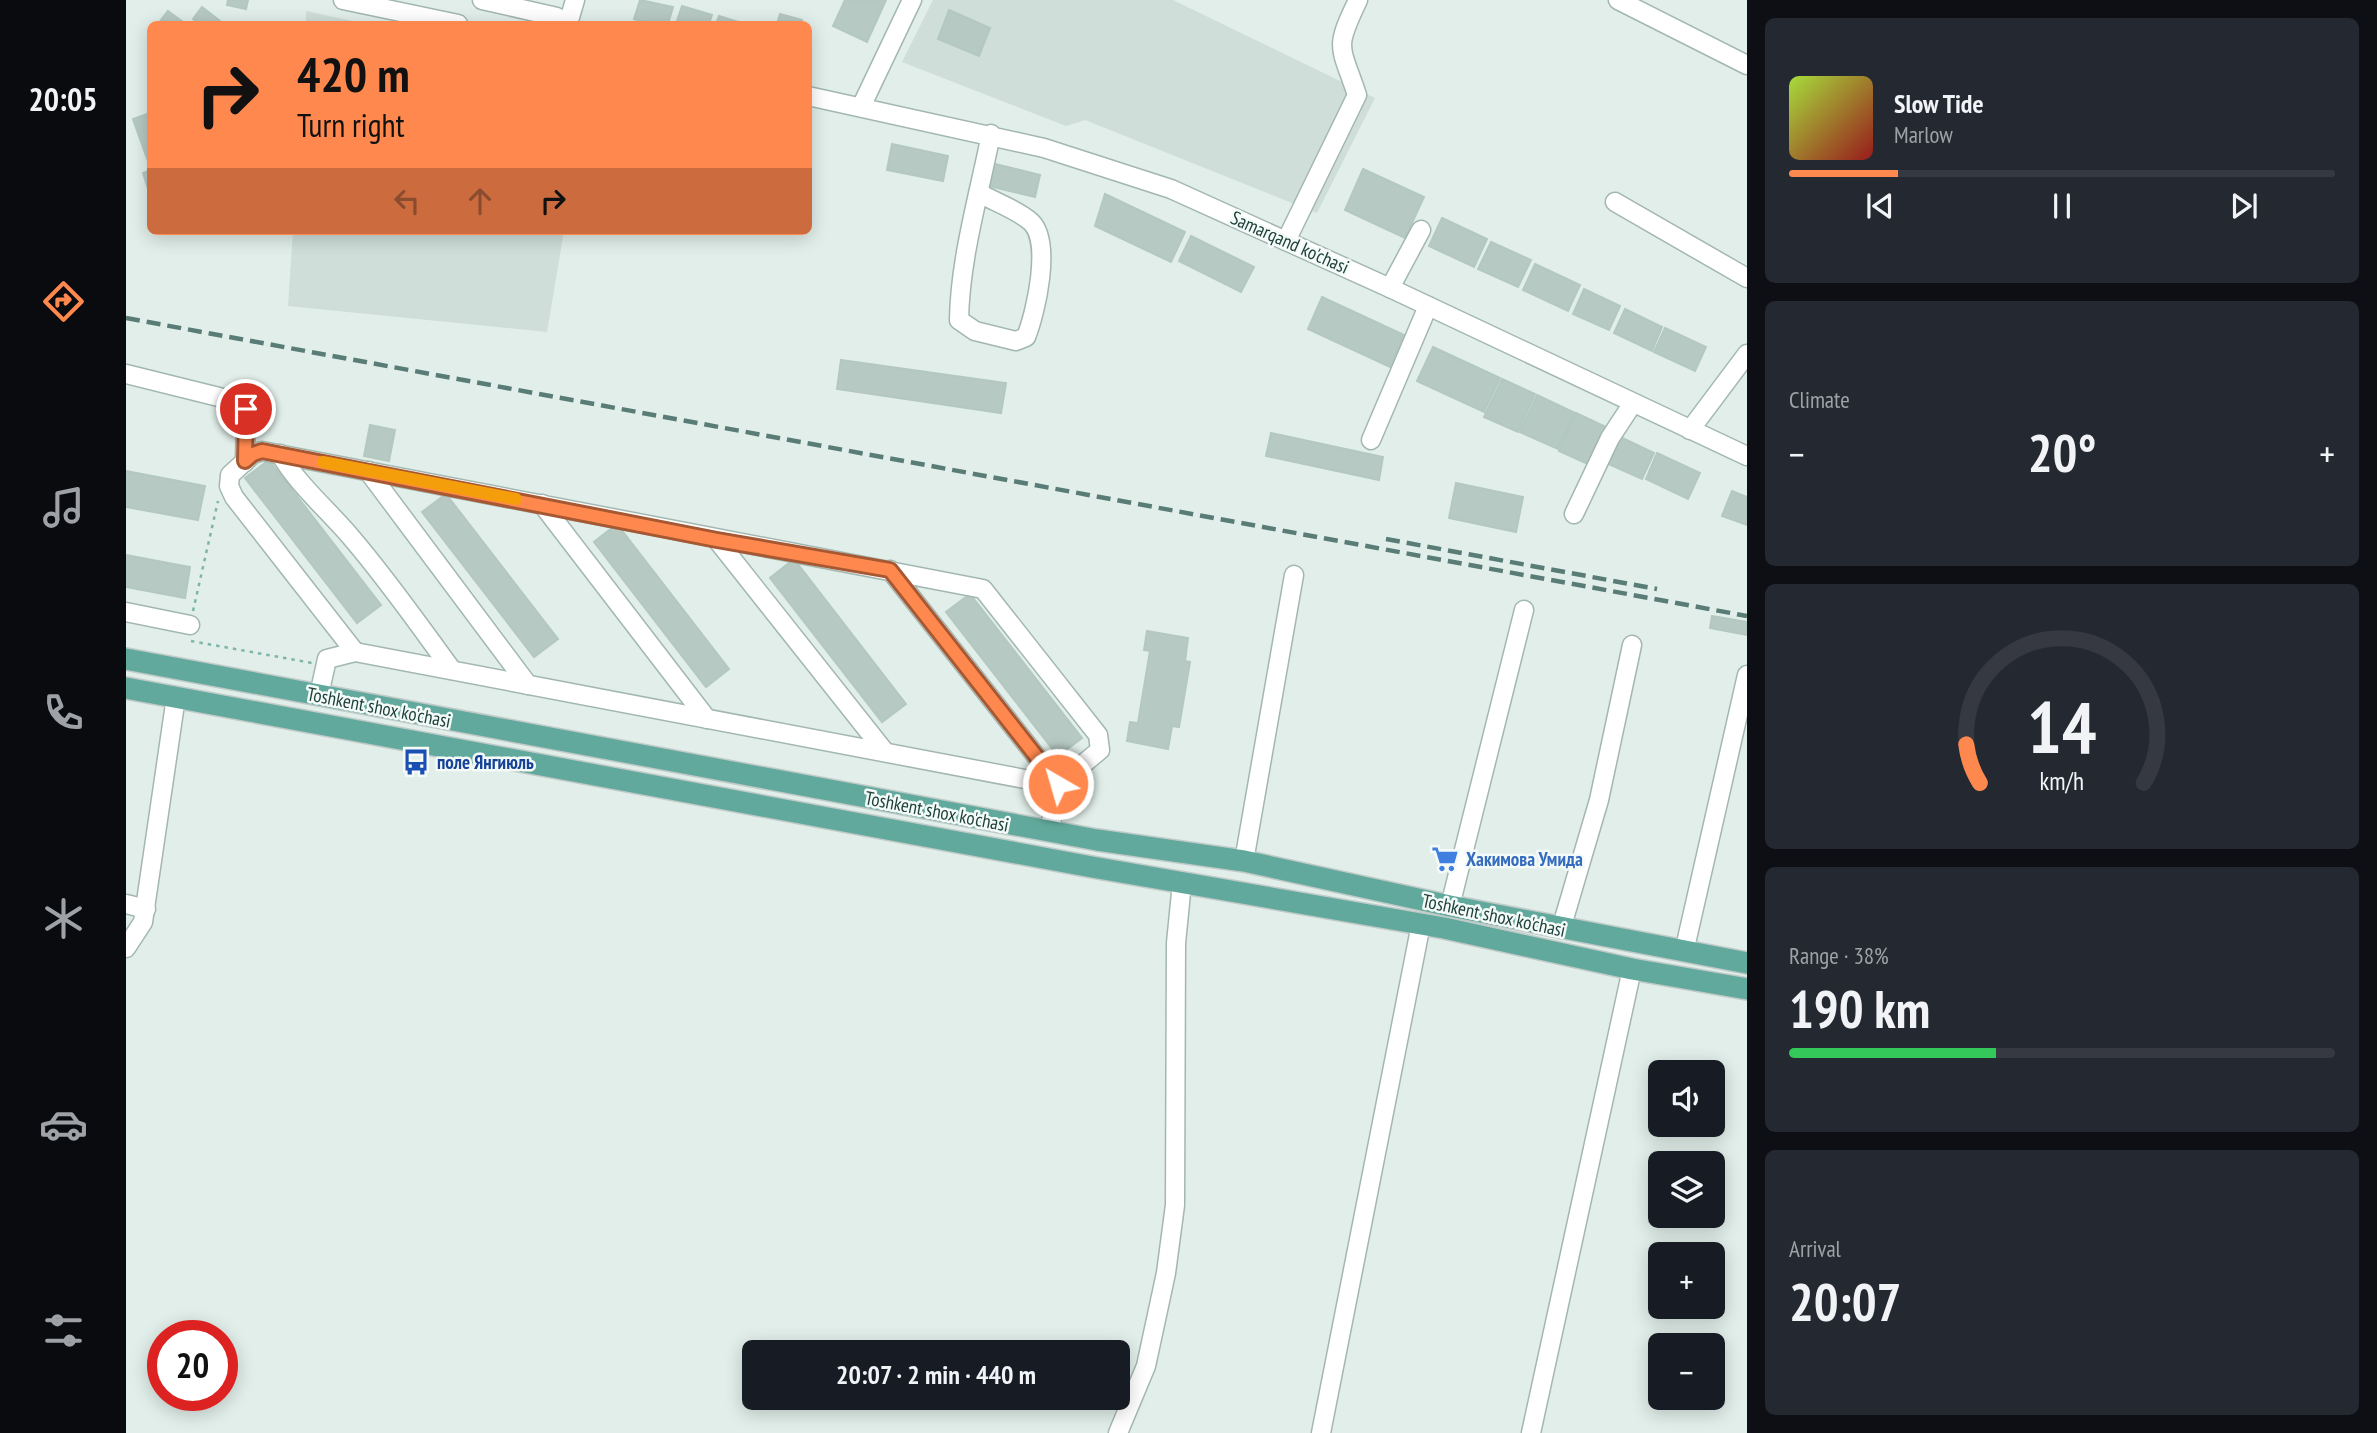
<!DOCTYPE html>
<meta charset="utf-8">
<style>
body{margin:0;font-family:"PT Sans Narrow",sans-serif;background:#242831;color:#f1f3f6;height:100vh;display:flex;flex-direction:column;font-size:26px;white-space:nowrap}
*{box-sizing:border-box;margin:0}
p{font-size:23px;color:#9ea1a6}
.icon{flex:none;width:38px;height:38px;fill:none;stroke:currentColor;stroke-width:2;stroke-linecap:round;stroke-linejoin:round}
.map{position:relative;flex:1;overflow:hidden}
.drawer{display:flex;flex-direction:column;gap:18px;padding:18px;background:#0d0f14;width:630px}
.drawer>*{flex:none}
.top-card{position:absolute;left:21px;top:21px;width:665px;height:214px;border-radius:10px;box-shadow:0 4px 18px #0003;background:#ff884e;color:#111;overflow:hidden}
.fabs{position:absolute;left:1522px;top:1060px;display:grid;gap:14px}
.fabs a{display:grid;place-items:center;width:77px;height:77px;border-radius:10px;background:#171b24;box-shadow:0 4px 18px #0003;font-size:35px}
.speed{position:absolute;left:21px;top:1320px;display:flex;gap:14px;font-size:35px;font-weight:700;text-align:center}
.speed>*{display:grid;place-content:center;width:91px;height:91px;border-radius:50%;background:#171b24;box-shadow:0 4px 18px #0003;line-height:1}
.speed .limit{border:10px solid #d22;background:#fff;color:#111}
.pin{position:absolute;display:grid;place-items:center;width:60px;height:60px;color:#fff;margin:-30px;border:4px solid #fff;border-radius:50%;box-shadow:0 2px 7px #0007}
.me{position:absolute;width:77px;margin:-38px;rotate:322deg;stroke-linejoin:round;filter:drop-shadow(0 0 5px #0008)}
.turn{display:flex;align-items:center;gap:24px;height:147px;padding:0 35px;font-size:32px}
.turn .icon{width:91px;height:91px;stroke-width:2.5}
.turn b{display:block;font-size:49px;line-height:60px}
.lanes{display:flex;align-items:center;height:66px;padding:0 35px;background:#0003;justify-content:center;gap:35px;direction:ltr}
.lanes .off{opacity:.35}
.big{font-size:52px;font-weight:700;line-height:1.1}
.drawer .tile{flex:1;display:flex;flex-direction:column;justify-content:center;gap:10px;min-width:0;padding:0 24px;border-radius:10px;background:#242831}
.drawer .dial{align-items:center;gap:0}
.dial svg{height:182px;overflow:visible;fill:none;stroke:#363941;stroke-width:7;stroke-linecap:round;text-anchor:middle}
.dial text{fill:#f1f3f6;stroke:none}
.song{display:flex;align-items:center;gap:21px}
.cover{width:84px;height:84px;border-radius:10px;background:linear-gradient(135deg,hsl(80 70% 55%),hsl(0 70% 35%))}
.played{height:7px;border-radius:4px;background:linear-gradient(90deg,#ff884e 20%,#363941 20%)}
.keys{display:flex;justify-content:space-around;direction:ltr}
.heat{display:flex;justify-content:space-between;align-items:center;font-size:38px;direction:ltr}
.charge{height:10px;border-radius:5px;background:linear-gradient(90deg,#34c759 38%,#363941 0)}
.trip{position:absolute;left:616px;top:1340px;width:388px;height:70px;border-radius:10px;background:#171b24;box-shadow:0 4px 18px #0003;font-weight:700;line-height:70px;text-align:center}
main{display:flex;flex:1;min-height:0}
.menu{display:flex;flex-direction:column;width:126px;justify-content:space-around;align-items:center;background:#090b0e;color:#9ea1a6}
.menu .icon{width:49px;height:49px}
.menu .on{color:#ff884e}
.menu b{font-size:32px;color:#f1f3f6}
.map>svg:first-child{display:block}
.built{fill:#cfded8}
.building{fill:#b6c9c2;stroke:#b3c8c1;stroke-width:2}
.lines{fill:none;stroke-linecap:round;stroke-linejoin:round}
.minor-casing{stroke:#a3b7b1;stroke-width:21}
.major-casing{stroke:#c0cac8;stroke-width:24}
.path{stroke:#7eb5a8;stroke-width:2.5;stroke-dasharray:3.5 5;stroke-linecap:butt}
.minor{stroke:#fff;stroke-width:18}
.major{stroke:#61a99c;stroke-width:21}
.rail{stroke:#5a7c76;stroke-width:4.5;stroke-dasharray:14 7;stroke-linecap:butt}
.route-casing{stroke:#a65833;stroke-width:18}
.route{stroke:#ff884e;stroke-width:12}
.slow{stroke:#f59e0b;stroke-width:12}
.labels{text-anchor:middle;stroke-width:5;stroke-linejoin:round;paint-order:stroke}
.street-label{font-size:19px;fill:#1f413b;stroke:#f3faf7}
.transit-label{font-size:19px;font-weight:bold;fill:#164399;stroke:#f3faf7;text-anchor:start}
.shop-label{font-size:19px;font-weight:bold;fill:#366cbe;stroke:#f3faf7;text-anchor:start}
</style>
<main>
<nav class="menu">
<b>20:05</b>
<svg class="icon on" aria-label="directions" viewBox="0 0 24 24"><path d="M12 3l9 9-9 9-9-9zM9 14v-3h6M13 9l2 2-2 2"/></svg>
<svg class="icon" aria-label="music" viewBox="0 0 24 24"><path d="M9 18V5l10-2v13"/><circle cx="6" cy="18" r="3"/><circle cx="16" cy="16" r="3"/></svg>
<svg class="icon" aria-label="phone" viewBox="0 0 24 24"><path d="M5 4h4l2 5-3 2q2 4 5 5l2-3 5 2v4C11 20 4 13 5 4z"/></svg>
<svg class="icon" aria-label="climate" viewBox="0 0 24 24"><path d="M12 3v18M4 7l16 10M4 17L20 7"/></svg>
<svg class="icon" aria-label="car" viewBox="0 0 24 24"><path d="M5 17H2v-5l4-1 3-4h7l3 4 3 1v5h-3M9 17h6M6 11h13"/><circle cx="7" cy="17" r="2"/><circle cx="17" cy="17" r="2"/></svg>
<svg class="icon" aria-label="filters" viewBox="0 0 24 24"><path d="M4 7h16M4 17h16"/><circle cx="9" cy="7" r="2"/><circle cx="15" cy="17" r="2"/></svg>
</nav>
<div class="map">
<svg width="1621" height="1433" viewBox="0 0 1621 1433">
<rect width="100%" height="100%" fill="#e1eee9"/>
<!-- built -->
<g class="built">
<polygon points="807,0 1047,0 1249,98 1191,213 959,120 940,126 776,62"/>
<polygon points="180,11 240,24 180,24"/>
<polygon points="167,231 438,231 421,332 162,306"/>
</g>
<!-- building -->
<g class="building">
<polygon points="102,0 122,0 120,9 101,5"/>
<polygon points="514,0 547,7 542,24 526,24 508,19"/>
<polygon points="719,0 760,0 741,42 707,26"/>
<polygon points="556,6 586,15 583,24 550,24"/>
<polygon points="76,7 94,21 92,24 74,24 67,19"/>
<polygon points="823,10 864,28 853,56 812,39"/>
<polygon points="42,11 57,22 56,24 32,24"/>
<polygon points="654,14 676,20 675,24 651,24"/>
<polygon points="593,16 619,24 590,24"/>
<polygon points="24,113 24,167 7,119"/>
<polygon points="766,144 822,156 817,181 761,170"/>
<polygon points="865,163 914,175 909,197 859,185"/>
<polygon points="1237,169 1298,197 1279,238 1219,210"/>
<polygon points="24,170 24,195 17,173"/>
<polygon points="979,194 1059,232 1045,262 969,226"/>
<polygon points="1316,218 1361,239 1348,267 1303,246"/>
<polygon points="1065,236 1128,267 1115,292 1053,261"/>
<polygon points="1365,242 1405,260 1392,287 1352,269"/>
<polygon points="1409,264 1454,285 1442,311 1397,290"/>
<polygon points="1458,289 1494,306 1483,330 1447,314"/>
<polygon points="1196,297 1278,335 1264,367 1182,329"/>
<polygon points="1499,309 1536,327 1526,351 1488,333"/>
<polygon points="1539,328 1580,347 1569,371 1528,352"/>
<polygon points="1307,347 1374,378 1358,412 1291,381"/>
<polygon points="715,360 880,383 875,413 711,389"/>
<polygon points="1376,379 1409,394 1392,432 1358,417"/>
<polygon points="1411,395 1449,413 1432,449 1394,432"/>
<polygon points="1450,413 1482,428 1464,465 1433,451"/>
<polygon points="244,425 269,430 263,461 238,456"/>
<polygon points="1145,433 1257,457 1253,480 1140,456"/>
<polygon points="1490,435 1528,453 1516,479 1478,462"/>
<polygon points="1531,453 1574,473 1562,499 1520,479"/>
<polygon points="143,460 255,605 231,623 119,478"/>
<polygon points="0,471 79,486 72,520 0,507"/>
<polygon points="1330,483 1397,497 1390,532 1323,518"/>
<polygon points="1606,491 1621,497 1621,525 1596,516"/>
<polygon points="320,494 432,639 408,657 296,512"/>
<polygon points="491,524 603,669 580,687 468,542"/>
<polygon points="0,555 64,567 59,598 0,587"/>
<polygon points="668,559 780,704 756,722 644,578"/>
<polygon points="844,594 956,738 932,756 820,612"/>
<polygon points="1586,616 1621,622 1621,635 1584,628"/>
<polygon points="1021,631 1062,638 1059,661 1064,662 1053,727 1046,726 1042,749 1001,741 1004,722 1012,723 1024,651 1018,650"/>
</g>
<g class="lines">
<!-- minor casing -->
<g class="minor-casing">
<g id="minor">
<polyline points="217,0 332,24"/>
<polyline points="356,0 431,17"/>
<polyline points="1492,0 1621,65"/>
<polyline points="442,24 449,0"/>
<polyline points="682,96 918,148 1045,189 1264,288 1621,456"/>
<polyline points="735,107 786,0"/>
<path d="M853,193C869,202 892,210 905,222C926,242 910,312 900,337L890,341L849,331L833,320C834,258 853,195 865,134"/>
<polyline points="1489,202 1621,278"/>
<path d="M1160,241L1231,95C1214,44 1208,50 1232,0"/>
<polyline points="1264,288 1295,230"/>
<polyline points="0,374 117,403 120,409 119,462"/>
<polyline points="1564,430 1621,354"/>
<polyline points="1245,440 1302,306"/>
<path d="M154,454C173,486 201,509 224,536C261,579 293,625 326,670"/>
<polyline points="242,471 402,685"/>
<polyline points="416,504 581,719"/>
<polyline points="1448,514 1484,438 1507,403"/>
<polyline points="591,540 759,752"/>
<polyline points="764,570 932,784"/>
<polyline points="0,612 64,625"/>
<polyline points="229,652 108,497 103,486 104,475 127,454 136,451 857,589 972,735 974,750 927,789"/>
<polyline points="193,695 201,659 229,652 920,783 927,789 925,832"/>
<polyline points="1118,861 1168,575"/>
<polyline points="0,904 20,909"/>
<polyline points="1324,906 1398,610"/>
<polyline points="1435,929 1473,800 1506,645"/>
<polyline points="0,948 17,922 50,697"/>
<polyline points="1558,952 1621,675"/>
<polyline points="992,1433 1020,1366 1040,1273 1049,1205 1050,943 1056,883"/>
<polyline points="1195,1433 1295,924"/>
<polyline points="1405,1433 1506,969"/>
</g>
</g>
<!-- major casing -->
<g class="major-casing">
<g id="major">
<polyline points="0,659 971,840 1118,861 1324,906 1621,963"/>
<polyline points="0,688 966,867 1318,928 1506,969 1621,989"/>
</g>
</g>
<!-- path -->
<g class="path">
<polyline points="67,611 92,501"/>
<polyline points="65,641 186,663"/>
</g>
<!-- minor -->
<use href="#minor" class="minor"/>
<!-- major -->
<use href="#major" class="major"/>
<!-- rail -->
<g class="rail">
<polyline points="0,318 1621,616"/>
<polyline points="1260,539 1531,589"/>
</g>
</g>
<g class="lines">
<!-- route casing -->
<g class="route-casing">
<polyline id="route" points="120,409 119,461 127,454 136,451 591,540 764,570 932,784"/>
</g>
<!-- route -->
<use href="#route" class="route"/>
<!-- slow -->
<polyline class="slow" points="197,462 390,499"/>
</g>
<!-- icons -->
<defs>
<g id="bus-bare" transform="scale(2.1)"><path d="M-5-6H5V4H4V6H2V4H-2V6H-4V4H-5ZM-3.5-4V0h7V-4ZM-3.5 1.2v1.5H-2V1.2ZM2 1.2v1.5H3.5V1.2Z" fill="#1a4fb4" stroke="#f3faf7" stroke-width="2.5" paint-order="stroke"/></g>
<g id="supermarket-bare" transform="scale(2.1)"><path d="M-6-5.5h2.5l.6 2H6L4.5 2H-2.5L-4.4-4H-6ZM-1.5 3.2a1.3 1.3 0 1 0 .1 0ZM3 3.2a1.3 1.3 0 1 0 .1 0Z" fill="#3f7fe0" stroke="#f3faf7" stroke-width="2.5" paint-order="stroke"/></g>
</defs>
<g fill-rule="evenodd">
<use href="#bus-bare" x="290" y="762"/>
<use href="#supermarket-bare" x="1319" y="859"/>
</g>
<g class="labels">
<!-- street labels -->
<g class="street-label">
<text transform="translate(1164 242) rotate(24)" y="7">Samarqand ko'chasi</text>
<text transform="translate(253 707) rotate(11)" y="7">Toshkent shox ko'chasi</text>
<text transform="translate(811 811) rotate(11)" y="7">Toshkent shox ko'chasi</text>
<text transform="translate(1368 915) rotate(12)" y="7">Toshkent shox ko'chasi</text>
</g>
<!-- transit labels -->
<g class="transit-label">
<text x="311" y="769">поле Янгиюль</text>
</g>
<!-- shop labels -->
<g class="shop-label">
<text x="1340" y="866">Хакимова Умида</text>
</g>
</g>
</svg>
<div class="fabs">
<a><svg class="icon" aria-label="sound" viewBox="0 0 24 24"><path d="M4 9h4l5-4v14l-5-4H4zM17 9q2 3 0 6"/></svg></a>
<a><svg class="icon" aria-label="layers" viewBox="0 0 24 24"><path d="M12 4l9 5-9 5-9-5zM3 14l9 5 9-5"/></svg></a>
<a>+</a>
<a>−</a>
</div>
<div class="speed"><div class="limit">20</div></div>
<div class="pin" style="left:120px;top:409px;background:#d93025"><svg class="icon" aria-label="arrive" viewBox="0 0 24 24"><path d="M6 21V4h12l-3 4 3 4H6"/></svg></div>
<svg class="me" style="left:932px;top:784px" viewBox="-20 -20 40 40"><circle r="17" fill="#ff884e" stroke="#fff" stroke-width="3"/><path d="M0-11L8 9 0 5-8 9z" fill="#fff"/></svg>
<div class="trip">20:07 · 2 min · 440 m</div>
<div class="top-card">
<div class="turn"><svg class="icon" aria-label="right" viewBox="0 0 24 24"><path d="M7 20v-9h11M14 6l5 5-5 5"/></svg><div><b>420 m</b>Turn right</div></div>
<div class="lanes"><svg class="icon off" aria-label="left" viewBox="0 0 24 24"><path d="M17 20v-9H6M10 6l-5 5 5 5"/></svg><svg class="icon off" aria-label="ahead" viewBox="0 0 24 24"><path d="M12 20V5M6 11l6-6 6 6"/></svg><svg class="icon" aria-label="right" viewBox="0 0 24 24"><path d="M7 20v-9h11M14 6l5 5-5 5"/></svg></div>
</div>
</div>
<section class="drawer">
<div class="tile">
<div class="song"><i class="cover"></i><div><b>Slow Tide</b><p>Marlow</p></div></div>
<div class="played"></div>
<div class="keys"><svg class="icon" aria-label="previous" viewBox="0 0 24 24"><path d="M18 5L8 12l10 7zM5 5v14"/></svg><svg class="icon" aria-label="pause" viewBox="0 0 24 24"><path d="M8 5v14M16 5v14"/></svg><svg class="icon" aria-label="next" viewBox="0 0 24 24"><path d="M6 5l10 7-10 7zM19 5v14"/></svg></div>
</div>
<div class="tile"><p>Climate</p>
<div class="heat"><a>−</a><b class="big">20°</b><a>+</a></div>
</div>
<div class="tile dial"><svg viewBox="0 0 100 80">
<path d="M14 69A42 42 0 1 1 86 69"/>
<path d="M14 69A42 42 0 0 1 8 52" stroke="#ff884e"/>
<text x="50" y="56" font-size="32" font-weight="700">14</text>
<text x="50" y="72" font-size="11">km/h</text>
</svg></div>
<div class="tile"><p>Range · 38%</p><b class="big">190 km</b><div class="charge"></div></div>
<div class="tile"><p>Arrival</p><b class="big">20:07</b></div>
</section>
</main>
